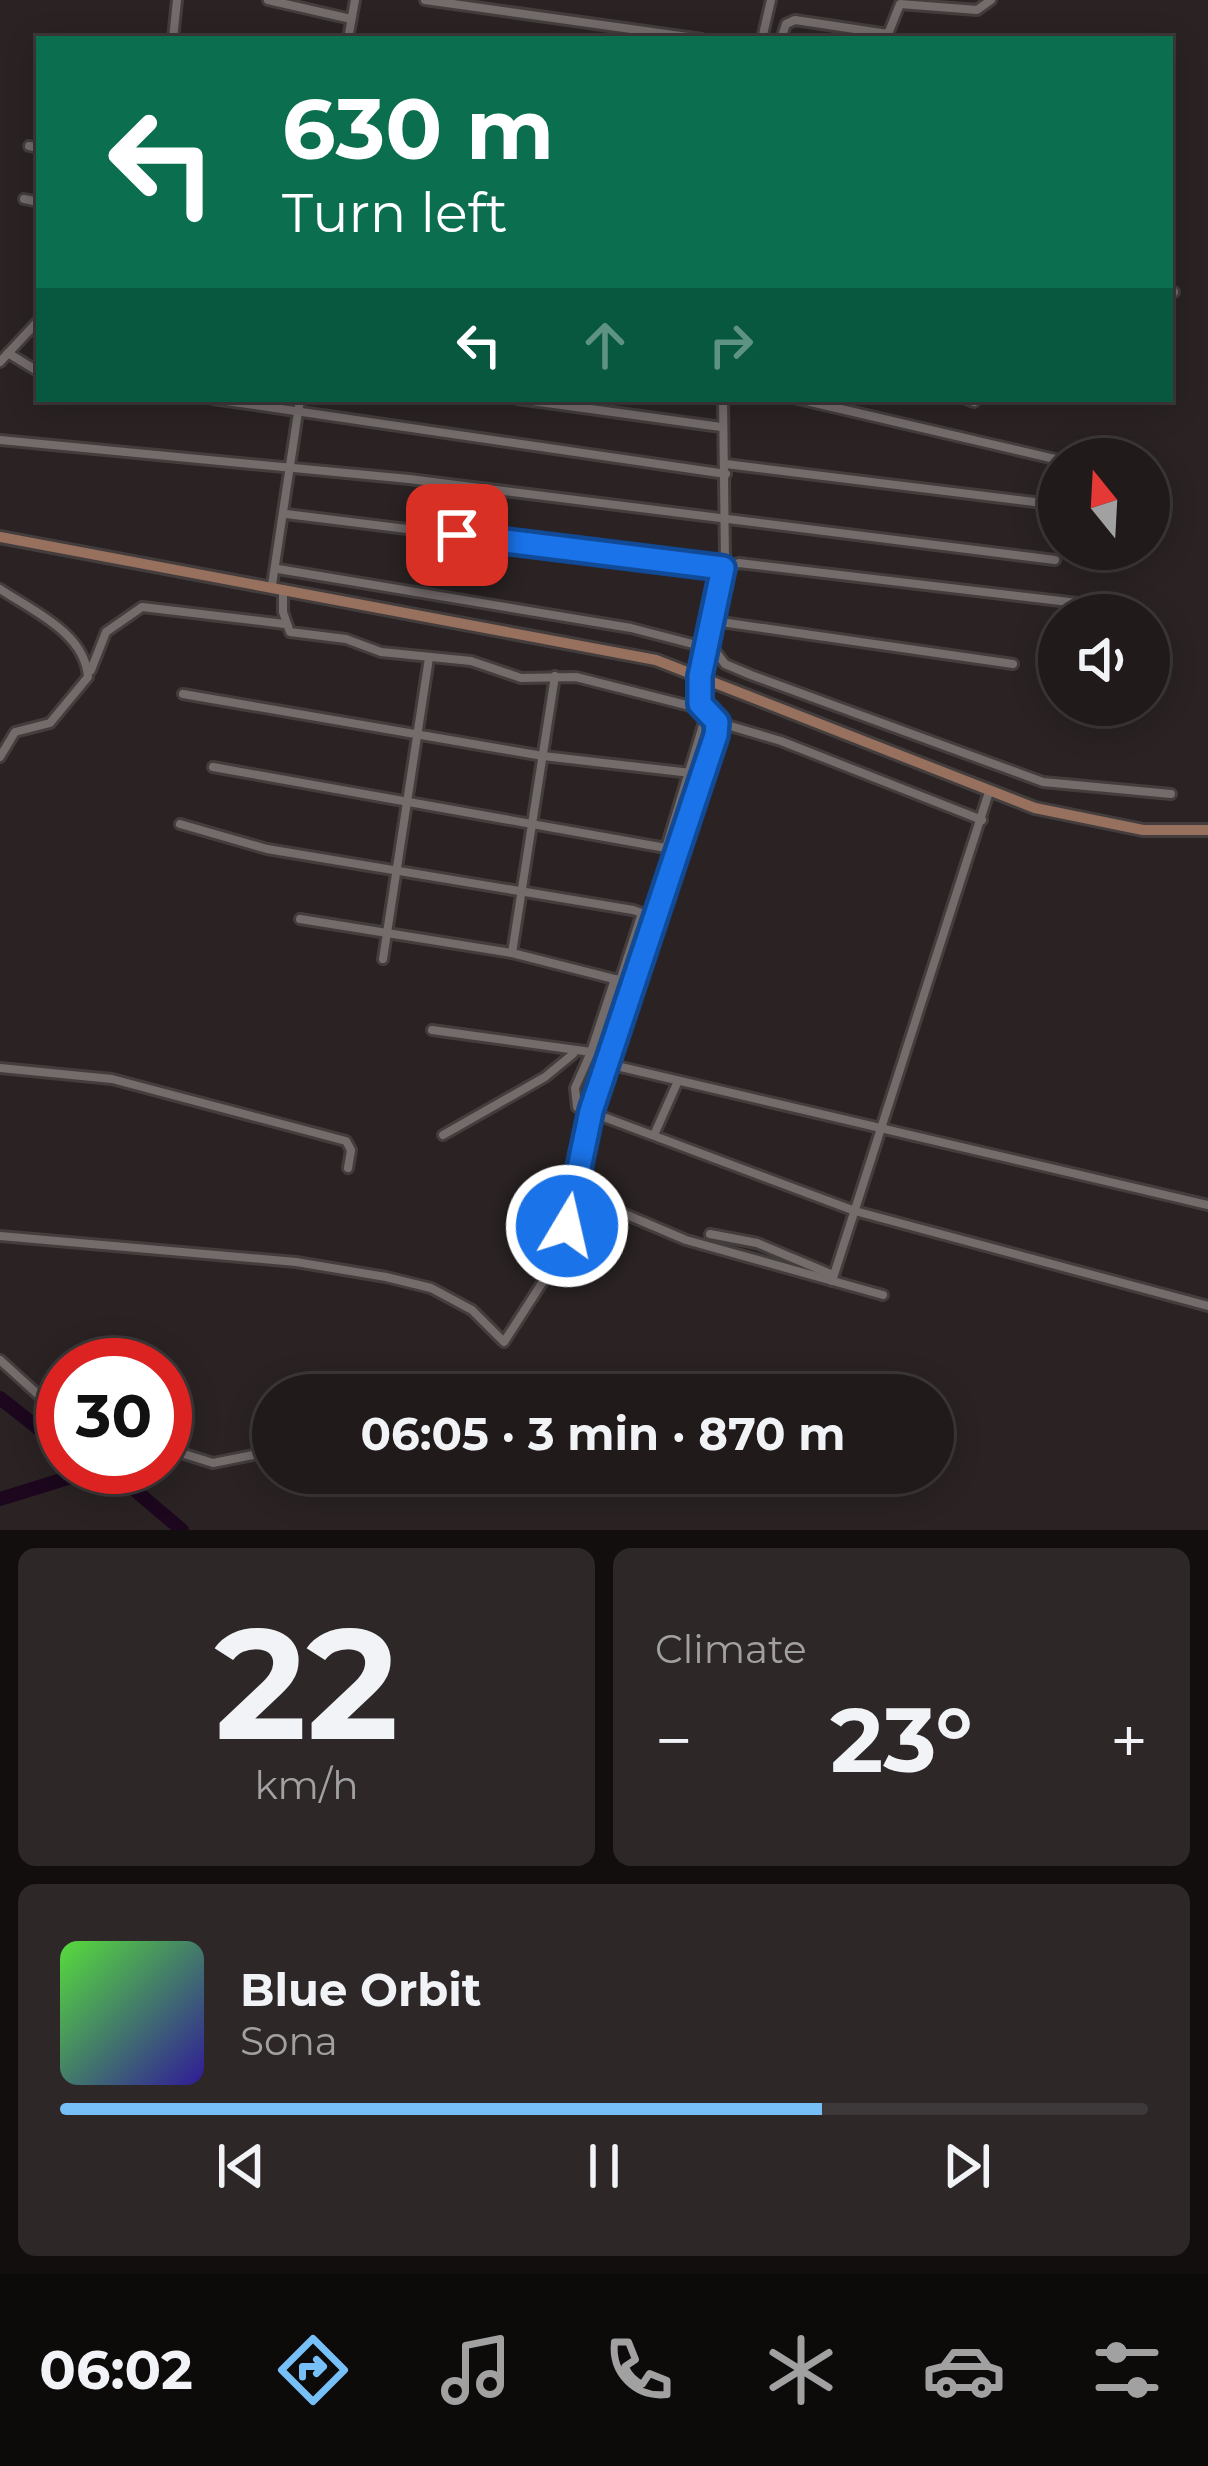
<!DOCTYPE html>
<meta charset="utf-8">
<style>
body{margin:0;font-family:Montserrat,sans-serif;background:#2d2727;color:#f1f3f6;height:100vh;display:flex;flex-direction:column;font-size:45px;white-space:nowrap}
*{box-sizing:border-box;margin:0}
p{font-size:39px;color:#a2a1a2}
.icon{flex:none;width:66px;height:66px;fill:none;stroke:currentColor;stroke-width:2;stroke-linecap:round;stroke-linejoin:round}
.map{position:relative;height:1530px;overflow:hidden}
.panel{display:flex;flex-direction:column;gap:18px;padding:18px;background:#120e0e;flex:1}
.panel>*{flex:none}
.guide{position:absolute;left:36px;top:36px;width:1137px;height:366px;border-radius:0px;box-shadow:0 6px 30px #0003,0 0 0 3px #3d3839;background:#0b6e4f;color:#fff;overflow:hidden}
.needle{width:78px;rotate:342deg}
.tools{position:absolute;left:1038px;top:438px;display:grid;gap:24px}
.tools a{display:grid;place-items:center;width:132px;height:132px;border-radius:50%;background:#201a1a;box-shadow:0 6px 30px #0003,0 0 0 3px #3d3839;font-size:60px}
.speed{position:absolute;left:36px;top:1338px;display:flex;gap:24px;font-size:60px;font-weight:700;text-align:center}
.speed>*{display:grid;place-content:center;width:156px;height:156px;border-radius:50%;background:#201a1a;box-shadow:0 6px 30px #0003,0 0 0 3px #3d3839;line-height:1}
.speed .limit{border:18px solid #d22;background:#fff;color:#111}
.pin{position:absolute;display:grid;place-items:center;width:102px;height:102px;color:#fff;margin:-51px;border-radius:24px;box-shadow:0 6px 18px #0006}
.me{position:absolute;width:132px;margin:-66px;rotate:9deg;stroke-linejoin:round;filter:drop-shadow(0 0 9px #0008)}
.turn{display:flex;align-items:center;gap:42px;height:252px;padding:0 48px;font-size:54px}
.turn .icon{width:156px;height:156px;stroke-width:2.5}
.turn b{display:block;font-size:84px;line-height:102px}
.lanes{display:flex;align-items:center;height:114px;padding:0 48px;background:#0003;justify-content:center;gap:60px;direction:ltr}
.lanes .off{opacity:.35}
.big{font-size:90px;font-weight:700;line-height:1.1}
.panel .widget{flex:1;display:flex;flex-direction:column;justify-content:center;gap:18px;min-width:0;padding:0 42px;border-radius:18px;background:#2d2727}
.panel .dial{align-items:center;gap:0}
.dial b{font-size:156px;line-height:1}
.song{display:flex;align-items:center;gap:36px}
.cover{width:144px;height:144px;border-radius:18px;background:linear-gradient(135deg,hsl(110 70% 55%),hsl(250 70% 35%))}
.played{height:12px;border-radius:6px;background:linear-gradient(90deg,#77c0f7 70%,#3d3839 70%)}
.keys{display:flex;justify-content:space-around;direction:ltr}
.heat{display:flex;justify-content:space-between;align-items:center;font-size:66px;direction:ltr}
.panel .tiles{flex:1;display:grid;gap:18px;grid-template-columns:1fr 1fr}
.widget:last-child{grid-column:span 2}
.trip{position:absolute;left:252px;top:1374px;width:702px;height:120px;border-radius:60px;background:#201a1a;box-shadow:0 6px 30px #0003,0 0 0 3px #3d3839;font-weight:700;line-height:120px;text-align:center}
.tab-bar{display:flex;height:192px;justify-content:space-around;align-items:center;background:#0d0a0a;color:#a2a1a2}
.tab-bar .icon{width:84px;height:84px}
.tab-bar .active{color:#77c0f7}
.tab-bar b{font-size:54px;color:#f1f3f6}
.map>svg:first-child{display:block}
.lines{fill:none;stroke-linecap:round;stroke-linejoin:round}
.river{stroke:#1c071e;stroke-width:14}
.street-casing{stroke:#433e3d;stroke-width:14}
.secondary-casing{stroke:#433e3d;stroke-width:16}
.street{stroke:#746b6b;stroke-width:8}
.secondary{stroke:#98705e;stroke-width:10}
.route-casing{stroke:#114b97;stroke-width:30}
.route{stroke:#1a73e8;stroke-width:21}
</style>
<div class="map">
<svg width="1208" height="1530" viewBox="0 0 1208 1530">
<rect width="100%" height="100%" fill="#2b2323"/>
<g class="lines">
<!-- river -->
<g class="river">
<polyline points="0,1398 43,1432 63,1463"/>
<polyline points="73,1467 130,1486 182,1530"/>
<polyline points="0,1499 84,1473"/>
</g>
<!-- street casing -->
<g class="street-casing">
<g id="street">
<polyline points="268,0 351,19"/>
<polyline points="425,0 702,39"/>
<polyline points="173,39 177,0"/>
<polyline points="348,39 355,0"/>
<polyline points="762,39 771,0"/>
<polyline points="781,39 786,24 795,20 888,34 900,4 977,10 991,0"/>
<polyline points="29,146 39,148"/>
<polyline points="24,199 39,202"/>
<polyline points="1170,292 1174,292"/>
<polyline points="8,353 39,372"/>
<polyline points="0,362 39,320"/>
<polyline points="213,399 726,474"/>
<polyline points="518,399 721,427"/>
<polyline points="798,399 1059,460"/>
<polyline points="966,399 974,402"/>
<polyline points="0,440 409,479 1055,560"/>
<polyline points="726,464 1059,505"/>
<polyline points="286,514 723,568 739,563 1086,604"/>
<polyline points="278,569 631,628 708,648"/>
<polyline points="272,585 300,399"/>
<path d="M0,589C33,611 85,633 88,677L50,723L15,732L0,757"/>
<polyline points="283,589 283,612 290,632 346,639 381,652 471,661 521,678 576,677 702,709"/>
<polyline points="714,621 1013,664"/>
<polyline points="710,644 725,664 751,675 1043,782 1171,794"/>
<polyline points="91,670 106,632 142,607 285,624"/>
<polyline points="183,694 543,756 691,773"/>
<polyline points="717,722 781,741 982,820"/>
<polyline points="213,767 666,848 707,712"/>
<polyline points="180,824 267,849 633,910 642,913 620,981"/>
<polyline points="300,919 512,953 634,984"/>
<polyline points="512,953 555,676"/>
<polyline points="383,959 429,658"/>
<polyline points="432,1030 591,1052 615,979"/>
<polyline points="591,1052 575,1088 577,1107 855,1211 1208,1306"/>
<polyline points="608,1064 1208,1205"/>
<polyline points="0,1068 112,1079 346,1141 351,1150 348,1168"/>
<polyline points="443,1135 545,1077 573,1054"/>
<polyline points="654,1135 678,1081"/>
<polyline points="570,1199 606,1206 686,1240 883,1295"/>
<polyline points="710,1234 757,1243 833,1275"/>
<polyline points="0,1236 296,1262 386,1277 431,1288 472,1310 504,1342 560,1255 591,1111 716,735 717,722 700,703 700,676 725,560 723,399"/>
<polyline points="832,1281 989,792"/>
<polyline points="0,1360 44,1400 63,1409"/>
<polyline points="165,1448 213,1463 273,1451"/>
</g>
</g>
<!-- secondary casing -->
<g class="secondary-casing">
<polyline id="secondary" points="0,537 656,660 1035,808 1143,830 1208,830"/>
</g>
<!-- street -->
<use href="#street" class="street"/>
<!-- secondary -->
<use href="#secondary" class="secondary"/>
</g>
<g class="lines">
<!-- route casing -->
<g class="route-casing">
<polyline id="route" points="457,535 723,568 700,676 700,704 717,722 716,735 591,1111 567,1226"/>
</g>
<!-- route -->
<use href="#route" class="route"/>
</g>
</svg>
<div class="tools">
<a><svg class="needle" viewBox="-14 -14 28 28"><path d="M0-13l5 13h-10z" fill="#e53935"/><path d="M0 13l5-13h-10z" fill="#a2a1a2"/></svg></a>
<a><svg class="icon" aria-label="sound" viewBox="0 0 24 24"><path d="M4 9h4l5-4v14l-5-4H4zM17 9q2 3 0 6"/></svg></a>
</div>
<div class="speed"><div class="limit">30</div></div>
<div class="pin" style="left:457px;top:535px;background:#d93025"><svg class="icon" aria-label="arrive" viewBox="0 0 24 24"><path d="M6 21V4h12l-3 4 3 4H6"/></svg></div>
<svg class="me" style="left:567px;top:1226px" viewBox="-20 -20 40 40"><circle r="17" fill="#1a73e8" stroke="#fff" stroke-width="3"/><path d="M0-11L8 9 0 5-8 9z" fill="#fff"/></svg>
<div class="trip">06:05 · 3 min · 870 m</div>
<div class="guide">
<div class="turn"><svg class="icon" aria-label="left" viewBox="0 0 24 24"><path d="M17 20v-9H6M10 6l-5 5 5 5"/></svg><div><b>630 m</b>Turn left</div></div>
<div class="lanes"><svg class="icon" aria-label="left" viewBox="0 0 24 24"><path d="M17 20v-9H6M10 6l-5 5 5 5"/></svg><svg class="icon off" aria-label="ahead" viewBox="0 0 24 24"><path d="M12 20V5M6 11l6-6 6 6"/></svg><svg class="icon off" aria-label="right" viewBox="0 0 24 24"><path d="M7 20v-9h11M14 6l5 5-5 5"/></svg></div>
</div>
</div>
<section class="panel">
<div class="tiles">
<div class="widget dial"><b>22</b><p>km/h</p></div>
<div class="widget"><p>Climate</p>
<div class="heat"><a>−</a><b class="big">23°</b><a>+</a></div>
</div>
<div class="widget">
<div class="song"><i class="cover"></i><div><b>Blue Orbit</b><p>Sona</p></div></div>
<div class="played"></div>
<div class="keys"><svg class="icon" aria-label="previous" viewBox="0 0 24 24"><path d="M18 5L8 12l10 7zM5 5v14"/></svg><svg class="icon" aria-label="pause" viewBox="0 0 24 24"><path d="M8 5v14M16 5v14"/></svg><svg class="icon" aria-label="next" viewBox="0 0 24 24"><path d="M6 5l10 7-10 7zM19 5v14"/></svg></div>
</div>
</div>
</section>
<nav class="tab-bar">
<b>06:02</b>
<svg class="icon active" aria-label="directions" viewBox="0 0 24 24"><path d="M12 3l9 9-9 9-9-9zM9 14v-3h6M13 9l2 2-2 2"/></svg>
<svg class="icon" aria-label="music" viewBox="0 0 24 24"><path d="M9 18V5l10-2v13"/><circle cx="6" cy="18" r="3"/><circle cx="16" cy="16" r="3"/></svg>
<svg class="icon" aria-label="phone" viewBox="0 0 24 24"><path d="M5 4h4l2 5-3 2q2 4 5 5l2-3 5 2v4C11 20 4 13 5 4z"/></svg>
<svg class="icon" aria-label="climate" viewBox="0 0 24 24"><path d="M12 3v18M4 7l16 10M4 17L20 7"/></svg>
<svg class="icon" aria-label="car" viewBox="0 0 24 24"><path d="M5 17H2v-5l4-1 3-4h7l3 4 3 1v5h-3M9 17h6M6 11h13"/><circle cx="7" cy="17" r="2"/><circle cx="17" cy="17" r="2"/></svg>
<svg class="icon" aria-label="filters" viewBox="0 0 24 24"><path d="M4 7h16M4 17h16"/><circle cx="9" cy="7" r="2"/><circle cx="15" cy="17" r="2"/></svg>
</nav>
